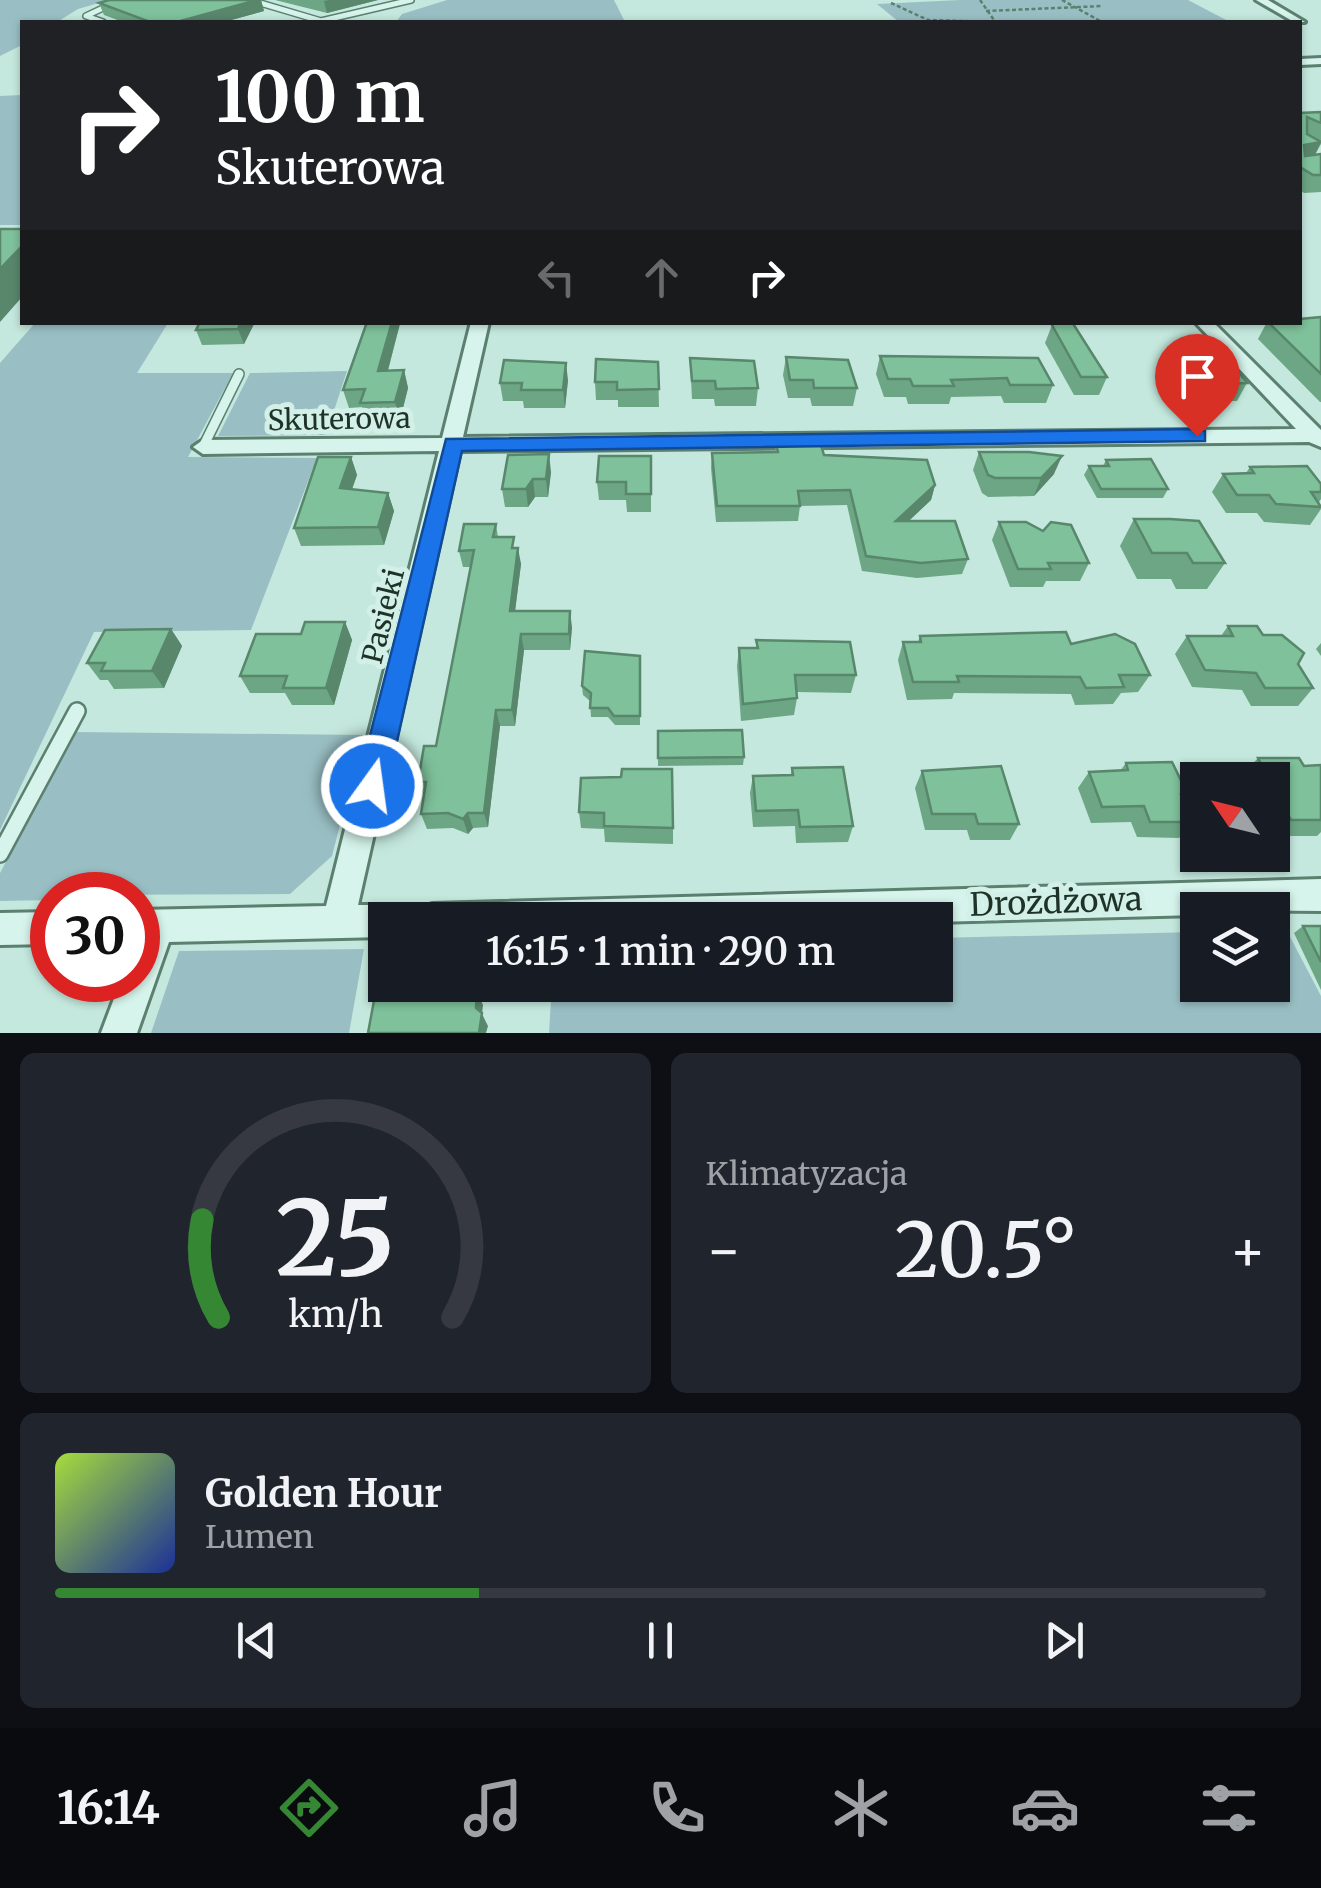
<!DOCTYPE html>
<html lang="pl">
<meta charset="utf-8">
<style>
body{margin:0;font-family:Merriweather,serif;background:#20242c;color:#f1f3f6;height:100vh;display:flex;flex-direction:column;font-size:38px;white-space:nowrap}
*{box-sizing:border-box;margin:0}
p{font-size:32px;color:#9ea1a6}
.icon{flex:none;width:55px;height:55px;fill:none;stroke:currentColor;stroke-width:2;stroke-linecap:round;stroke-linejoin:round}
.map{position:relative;height:1033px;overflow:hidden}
.panel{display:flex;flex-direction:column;gap:20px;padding:20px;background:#0d0f14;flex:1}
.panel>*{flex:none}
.guide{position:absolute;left:20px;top:20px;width:1282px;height:305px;border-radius:0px;box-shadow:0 2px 8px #0004;background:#202124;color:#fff;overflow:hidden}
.needle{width:65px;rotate:305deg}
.tools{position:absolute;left:1180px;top:762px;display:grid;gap:20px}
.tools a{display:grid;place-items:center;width:110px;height:110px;border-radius:0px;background:#171b24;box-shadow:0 2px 8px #0004;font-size:50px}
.speed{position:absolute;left:30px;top:872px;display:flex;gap:20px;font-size:50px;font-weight:700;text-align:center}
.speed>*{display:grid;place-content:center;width:130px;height:130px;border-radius:50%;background:#171b24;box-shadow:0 2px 8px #0004;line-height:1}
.speed .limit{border:15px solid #d22;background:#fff;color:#111}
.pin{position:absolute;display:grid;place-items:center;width:85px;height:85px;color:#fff;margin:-102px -42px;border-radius:50% 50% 50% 0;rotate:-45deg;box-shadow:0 0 10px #0007}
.pin .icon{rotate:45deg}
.me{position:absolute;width:110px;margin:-55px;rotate:14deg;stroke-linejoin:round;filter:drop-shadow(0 0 8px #0008)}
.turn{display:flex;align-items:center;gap:35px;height:210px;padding:0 30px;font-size:45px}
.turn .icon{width:130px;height:130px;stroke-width:2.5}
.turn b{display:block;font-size:70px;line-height:85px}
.lanes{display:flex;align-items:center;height:95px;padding:0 30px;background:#0003;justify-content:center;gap:50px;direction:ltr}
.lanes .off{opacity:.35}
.big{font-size:75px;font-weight:600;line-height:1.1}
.panel .widget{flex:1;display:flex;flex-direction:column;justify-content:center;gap:15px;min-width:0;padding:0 35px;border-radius:15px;background:#20242c}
.panel .dial{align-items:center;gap:0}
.dial svg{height:260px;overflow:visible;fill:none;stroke:#363941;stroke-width:7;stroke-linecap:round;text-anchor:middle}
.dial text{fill:#f1f3f6;stroke:none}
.song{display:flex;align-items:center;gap:30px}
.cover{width:120px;height:120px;border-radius:15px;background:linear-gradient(135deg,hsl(80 70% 55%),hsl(230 70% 35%))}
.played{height:10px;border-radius:5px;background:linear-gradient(90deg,#358734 35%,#363941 35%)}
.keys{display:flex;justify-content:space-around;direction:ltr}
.heat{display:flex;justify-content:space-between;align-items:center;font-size:55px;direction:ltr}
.panel .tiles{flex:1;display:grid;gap:20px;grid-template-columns:1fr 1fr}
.widget:last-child{grid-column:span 2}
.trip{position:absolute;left:368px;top:902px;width:585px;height:100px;border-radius:0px;background:#171b24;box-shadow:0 2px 8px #0004;font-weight:600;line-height:100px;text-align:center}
.menu{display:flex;height:160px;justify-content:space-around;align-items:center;background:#090b0e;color:#9ea1a6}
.menu .icon{width:70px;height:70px}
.menu .on{color:#358734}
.menu b{font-size:45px;color:#f1f3f6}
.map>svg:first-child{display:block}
.green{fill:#99bfc4}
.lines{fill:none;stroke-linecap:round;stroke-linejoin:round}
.service-far2-casing{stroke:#5c806f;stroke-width:8}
.service-far1-casing{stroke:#5c806f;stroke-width:12}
.service-casing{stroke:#5c806f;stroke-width:20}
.minor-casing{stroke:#5c806f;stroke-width:6}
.path{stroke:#5c806f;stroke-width:2.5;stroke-dasharray:4 2.5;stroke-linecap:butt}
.service-far2{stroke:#d6f4eb;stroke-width:5}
.service-far1{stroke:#d6f4eb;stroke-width:9}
.service{stroke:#d6f4eb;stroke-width:15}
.minor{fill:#d6f4eb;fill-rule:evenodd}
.wall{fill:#6ca684}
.shaded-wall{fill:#58876c}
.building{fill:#7ec19a;stroke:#58876c;stroke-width:2.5}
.route{fill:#1a73e8;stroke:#114b97;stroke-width:2.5}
.labels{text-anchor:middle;stroke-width:10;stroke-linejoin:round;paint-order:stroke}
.street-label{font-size:28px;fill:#1f3228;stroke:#d2f0e7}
.near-street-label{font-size:32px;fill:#1f3228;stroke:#d2f0e7}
</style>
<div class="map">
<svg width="1321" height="1033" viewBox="0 0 1321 1033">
<rect width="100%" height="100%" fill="#c4e8dd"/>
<!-- green -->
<g class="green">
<polygon points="0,0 109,0 78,9 57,22 22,22 22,45 0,56"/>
<polygon points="447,0 614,0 625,22 396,22 402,14"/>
<polygon points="960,0 1188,0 1230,22 899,22 877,4"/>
<polygon points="22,95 22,225 0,225 0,96"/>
<polygon points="35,323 168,323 137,373 233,373 188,457 317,458 251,630 94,632 0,830 0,363"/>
<polygon points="347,371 326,435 218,436 250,373"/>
<polygon points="76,732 363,735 332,856 290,894 52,895 52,900 0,901 0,873"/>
<polygon points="1273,931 1287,931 1321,996 1321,1033 549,1033 552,985 935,985 935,938 1197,932 1198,985 1272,985"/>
<polygon points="364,949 349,1033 151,1033 179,951"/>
</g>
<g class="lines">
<!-- service-far2 casing -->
<g class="service-far2-casing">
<g id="service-far2">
<polyline points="250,0 321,21 411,0"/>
<polyline points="103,22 86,16 120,0"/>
</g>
</g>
<!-- service-far1 casing -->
<g class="service-far1-casing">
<polyline id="service-far1" points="203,447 239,374"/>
</g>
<!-- service casing -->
<g class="service-casing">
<polyline id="service" points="0,854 77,711"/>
</g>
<!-- minor casing -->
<g class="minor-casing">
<g id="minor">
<polygon points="1256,0 1268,0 1305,22 1294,22"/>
<polygon points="1321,58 1321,64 1300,65 1300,59"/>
<polygon points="471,322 489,322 463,437 1296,429 1195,322 1213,322 1321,430 1321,447 1309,442 460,451 358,905 385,905 397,909 401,920 385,920 385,937 169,942 137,1033 101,1033 121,980 138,980 138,910 326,906 439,451 203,454 193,447 203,440 442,438"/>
<polygon points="1321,879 1321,911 1198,910 1198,915 935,922 416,920 420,908 432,904"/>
<polygon points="52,912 52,944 0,945 0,913"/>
</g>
</g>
<!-- path -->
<g class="path">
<polyline points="980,0 994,20"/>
<polyline points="1062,0 1102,22"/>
<polyline points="891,3 928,20 998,22"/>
<polyline points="986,11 1103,6"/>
</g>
<!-- service-far2 -->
<use href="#service-far2" class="service-far2"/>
<!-- service-far1 -->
<use href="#service-far1" class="service-far1"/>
<!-- service -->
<use href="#service" class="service"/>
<!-- minor -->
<use href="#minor" class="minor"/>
</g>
<!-- wall -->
<g class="wall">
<polygon points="109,0 261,0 264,11 224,22 123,22 104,15 99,3"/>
<polygon points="275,0 378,0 327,13"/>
<polygon points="1300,113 1321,123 1321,144 1315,155 1321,154 1321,192 1304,193 1300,190"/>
<polygon points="1321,317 1321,402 1320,402 1258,339 1267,322 1300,322"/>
<polygon points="255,322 244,344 202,345 196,330"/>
<polygon points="367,322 400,322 388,371 404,370 408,388 400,420 365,420 362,407 349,408 343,390"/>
<rect x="530" y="322" width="28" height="2"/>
<polygon points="1052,325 1107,377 1099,395 1074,395 1045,343"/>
<polygon points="880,356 1053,385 1046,403 1004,403 1001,396 951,397 949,404 908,404 906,397 884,397 876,374"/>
<polygon points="1185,356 1247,383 1237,401 1197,401 1176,374"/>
<polygon points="786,357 857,388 853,406 812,406 810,398 788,398 783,375"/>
<polygon points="690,358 758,388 756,406 715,406 714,399 692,399"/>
<polygon points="658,362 659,407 618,407 618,400 596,400 595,382"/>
<polygon points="568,380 565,408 524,408 523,401 503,401 500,383"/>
<polygon points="776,443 935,485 931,500 908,521 968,559 962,574 917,578 862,571 847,505 800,506 798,521 716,522 711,468 712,453 775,452"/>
<polygon points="979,452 1054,474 1034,496 988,497 982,493 973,470"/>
<polygon points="651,456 651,512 627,512 626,500 599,500 597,482"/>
<polygon points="351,457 357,475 352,489 388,493 394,511 384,545 301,546 294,528"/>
<polygon points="1106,460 1168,489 1163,498 1097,498 1084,475 1089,466 1103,466"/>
<polygon points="1250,467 1321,484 1321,499 1319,502 1321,509 1310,525 1264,522 1257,513 1226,513 1212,492 1223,474 1246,473"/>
<polygon points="551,472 548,497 535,497 528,507 505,507 502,489"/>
<polygon points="1134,519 1225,563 1207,589 1176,589 1171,579 1137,579 1120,546"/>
<polygon points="999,522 1089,563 1080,581 1046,581 1043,587 1010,587 992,540"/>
<polygon points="496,524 498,537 515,548 521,564 515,611 572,627 570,650 524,650 515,726 500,726 488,827 473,828 468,834 453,828 427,829 421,814 424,798 418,782 436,746 471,567 463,567 459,551"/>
<polygon points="345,622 352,640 334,705 292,705 285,693 250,693 240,676 301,634"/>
<polygon points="1228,626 1263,635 1298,664 1313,688 1298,706 1251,706 1242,690 1192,687 1175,654 1187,636 1221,636"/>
<polygon points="171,629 182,646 164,688 114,689 108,680 100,680 87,663"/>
<polygon points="920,636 1071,644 1150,675 1138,692 1121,693 1113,704 1075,705 1071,694 954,693 952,699 907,700 898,660 903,642 918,642"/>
<polygon points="756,640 856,675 851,693 797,692 797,698 794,715 741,721 737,666 739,648 756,648"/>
<polygon points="1321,643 1321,656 1316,649"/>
<polygon points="640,656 640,725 615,725 608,717 591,717 590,701 583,695 582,686"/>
<polygon points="658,731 744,757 743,765 658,766"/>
<polygon points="1258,758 1304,766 1321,765 1321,832 1317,836 1274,836 1272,832 1272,780 1245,780 1242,775"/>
<polygon points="1126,763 1188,795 1184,801 1194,822 1179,838 1137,837 1131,822 1091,823 1078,788 1089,772 1120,771"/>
<polygon points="792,768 853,826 848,842 796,843 795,826 753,827 750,793 753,776 791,775"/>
<polygon points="922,771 1019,824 1010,840 970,840 967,830 925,830 915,788"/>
<polygon points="581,778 673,828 673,844 605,842 604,829 581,828 579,812"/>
<polygon points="1303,926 1321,926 1321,990 1294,933"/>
</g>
<!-- shaded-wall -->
<g class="shaded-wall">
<polygon points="257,0 261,0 264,11 224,22 177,22"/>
<polygon points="330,0 378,0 327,13 324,1"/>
<polygon points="1321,142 1313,158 1300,161 1304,145"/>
<polygon points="22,246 22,297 0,322 0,269"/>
<polygon points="241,322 255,322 244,344 238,329"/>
<polygon points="392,322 400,322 400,324 383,388 378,371"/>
<polygon points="566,363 568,380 565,408 563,390"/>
<polygon points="404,370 408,388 400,420 395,402"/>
<polygon points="549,454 551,472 548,497 546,479"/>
<polygon points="1062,456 1054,474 1034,496 1041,478"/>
<polygon points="351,457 357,475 346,506 340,488"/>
<polygon points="533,479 535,497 528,507 526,489"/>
<polygon points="935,485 931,500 892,537 896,521"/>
<polygon points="388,493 394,511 384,545 378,527"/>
<polygon points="518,548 521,564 513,627 510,611"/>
<polygon points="570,611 572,627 570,650 569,634"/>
<polygon points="345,622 352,640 334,705 326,688"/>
<polygon points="171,629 182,646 164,688 152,671"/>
<polygon points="521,634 524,650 515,726 512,710"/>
<polygon points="496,710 500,726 488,827 484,813"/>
<polygon points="468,813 473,828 468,834 463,819"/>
<polygon points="407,985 412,985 416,992 406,992"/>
<polygon points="477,992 483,1005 482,1014 488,1026 486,1033 479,1033 476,1008"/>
</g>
<!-- building -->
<g class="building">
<polygon points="109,0 257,0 177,22 150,22 99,3"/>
<polygon points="1321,112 1321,123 1307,117 1307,134 1321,142 1304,145 1305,156 1321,154 1321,175 1313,175 1300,167 1300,113"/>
<polygon points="0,229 22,229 22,246 0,269"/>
<polygon points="1321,317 1321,374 1268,322 1300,322 1300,319"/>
<polygon points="200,322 241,322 238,329 196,330"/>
<polygon points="367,322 392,322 378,371 404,370 395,402 360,403 365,389 343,390"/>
<polygon points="1057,322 1072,322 1107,377 1081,377 1052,325"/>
<polygon points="880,356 1038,358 1053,385 1010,385 1007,378 951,380 954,386 913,386 910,379 888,379"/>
<polygon points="1185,356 1226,356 1247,383 1206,384"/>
<polygon points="786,357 848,360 857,388 814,388 813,380 790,380"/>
<polygon points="690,358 754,361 758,388 716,389 715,381 692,381"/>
<polygon points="596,359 658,362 659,389 617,390 617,382 595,382"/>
<polygon points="504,360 566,363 563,390 521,390 522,383 500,383"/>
<polygon points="820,442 824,455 927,460 935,485 896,521 955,521 968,559 921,563 866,556 850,490 798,491 800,506 717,506 712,453 778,452 776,443"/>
<polygon points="979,452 1029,452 1062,456 1041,478 995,478 988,475"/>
<polygon points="549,454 546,479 533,479 526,489 502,489 508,455"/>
<polygon points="599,456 651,456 651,494 626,494 626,482 597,482"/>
<polygon points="318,457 351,457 340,488 388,493 378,527 294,528"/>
<polygon points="1151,459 1168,489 1101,489 1089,466 1109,466 1106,460"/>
<polygon points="1307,466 1321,484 1321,492 1311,492 1321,507 1276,504 1269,495 1237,495 1223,474 1254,473 1250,467"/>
<polygon points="1134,519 1170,519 1199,521 1225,563 1193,563 1187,553 1152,553"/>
<polygon points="999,522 1026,522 1043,531 1051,522 1071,525 1089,563 1048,563 1051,569 1018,569"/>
<polygon points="464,524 496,524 493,537 514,537 512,548 518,548 510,611 570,611 569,634 521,634 512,710 496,710 484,813 468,813 463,819 448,813 421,814 426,782 418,782 424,746 436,746 474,550 459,551"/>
<polygon points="305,622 345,622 326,688 283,688 287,676 240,676 256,634 301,634"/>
<polygon points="1228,626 1257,626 1263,635 1282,635 1304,653 1298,664 1313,688 1265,688 1256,673 1205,670 1187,636 1233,636"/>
<polygon points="171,629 152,671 101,671 105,663 87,663 105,630"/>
<polygon points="1066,632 1071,644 1115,634 1135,644 1150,675 1119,675 1124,687 1086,688 1080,677 957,676 959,682 913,682 903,642 921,642 920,636"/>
<polygon points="756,640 850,642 856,675 795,675 797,698 743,704 739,648 758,648"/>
<polygon points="585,651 640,656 640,716 614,716 608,708 590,708 591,693 582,686"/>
<polygon points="742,730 744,757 658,758 658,731"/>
<polygon points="1258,758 1299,758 1304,766 1321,765 1321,820 1291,820 1272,786 1272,780 1269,780"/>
<polygon points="1172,762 1188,795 1181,795 1194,822 1150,822 1144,806 1102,807 1089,772 1128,770 1126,763"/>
<polygon points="1001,766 1019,824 978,824 975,814 932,814 922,771"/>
<polygon points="843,767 853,826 800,827 798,810 756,811 753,776 793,775 792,768"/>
<polygon points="622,769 672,769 673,828 604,826 604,813 579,812 581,778 621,777"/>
<polygon points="1303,926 1321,926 1321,962"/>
<polygon points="378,979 385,979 385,985 407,985 406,992 477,992 476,1008 482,1013 479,1033 368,1033"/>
</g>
<!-- route -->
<polygon class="route" points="1197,429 1205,431 1205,441 462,451 387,786 382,796 372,800 361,796 357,786 446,439"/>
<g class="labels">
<!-- street labels -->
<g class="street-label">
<text transform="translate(339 419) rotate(-1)" y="10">Skuterowa</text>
<text transform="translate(383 616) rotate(-76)" y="10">Pasieki</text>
</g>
<!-- near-street labels -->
<g class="near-street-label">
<text transform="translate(1056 902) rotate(-2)" y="11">Drożdżowa</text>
</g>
</g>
</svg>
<div class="tools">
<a><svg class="needle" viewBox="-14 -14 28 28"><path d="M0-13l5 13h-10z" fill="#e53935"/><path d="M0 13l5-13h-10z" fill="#9ea1a6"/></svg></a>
<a><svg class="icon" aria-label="layers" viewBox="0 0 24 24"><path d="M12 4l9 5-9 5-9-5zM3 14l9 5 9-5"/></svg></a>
</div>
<div class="speed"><div class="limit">30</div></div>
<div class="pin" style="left:1197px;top:436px;background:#d93025"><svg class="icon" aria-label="arrive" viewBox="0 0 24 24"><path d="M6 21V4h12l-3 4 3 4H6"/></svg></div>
<svg class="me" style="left:372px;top:786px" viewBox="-20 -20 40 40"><circle r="17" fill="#1a73e8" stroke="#fff" stroke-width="3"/><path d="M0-11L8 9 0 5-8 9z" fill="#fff"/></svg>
<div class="trip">16:15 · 1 min · 290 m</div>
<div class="guide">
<div class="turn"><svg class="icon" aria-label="right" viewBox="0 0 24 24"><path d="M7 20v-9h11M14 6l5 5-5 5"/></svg><div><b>100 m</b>Skuterowa</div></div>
<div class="lanes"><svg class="icon off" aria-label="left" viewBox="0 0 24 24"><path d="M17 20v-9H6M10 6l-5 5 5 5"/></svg><svg class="icon off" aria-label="ahead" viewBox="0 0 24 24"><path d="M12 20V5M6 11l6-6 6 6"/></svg><svg class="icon" aria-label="right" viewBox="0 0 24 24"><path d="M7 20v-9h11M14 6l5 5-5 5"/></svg></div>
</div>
</div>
<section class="panel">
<div class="tiles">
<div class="widget dial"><svg viewBox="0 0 100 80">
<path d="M14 69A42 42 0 1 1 86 69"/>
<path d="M14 69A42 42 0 0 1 9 39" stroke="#358734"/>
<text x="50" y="56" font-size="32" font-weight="700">25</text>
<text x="50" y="72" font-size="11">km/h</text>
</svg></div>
<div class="widget"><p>Klimatyzacja</p>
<div class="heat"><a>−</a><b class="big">20.5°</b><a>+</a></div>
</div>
<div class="widget">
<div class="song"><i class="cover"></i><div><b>Golden Hour</b><p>Lumen</p></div></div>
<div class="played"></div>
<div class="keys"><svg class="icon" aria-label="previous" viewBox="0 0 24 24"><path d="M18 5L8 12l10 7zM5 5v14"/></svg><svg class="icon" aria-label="pause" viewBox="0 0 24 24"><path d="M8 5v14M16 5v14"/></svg><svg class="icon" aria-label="next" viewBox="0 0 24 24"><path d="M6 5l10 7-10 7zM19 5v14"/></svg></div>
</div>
</div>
</section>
<nav class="menu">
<b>16:14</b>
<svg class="icon on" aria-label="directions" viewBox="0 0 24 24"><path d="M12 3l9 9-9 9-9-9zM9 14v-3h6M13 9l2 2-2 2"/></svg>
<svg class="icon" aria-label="music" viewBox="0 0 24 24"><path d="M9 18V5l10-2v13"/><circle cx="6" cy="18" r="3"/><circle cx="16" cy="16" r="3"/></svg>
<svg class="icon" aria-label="phone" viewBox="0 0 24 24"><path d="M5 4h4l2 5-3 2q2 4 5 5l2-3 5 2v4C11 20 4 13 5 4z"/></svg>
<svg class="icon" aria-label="climate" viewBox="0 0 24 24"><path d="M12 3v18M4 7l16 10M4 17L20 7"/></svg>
<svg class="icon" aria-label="car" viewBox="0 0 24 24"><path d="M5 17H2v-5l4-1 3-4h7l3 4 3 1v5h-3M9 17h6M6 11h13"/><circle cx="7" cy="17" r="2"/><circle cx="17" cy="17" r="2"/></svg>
<svg class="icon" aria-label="filters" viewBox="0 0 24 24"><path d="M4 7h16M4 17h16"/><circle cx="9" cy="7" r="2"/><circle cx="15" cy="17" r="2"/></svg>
</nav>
